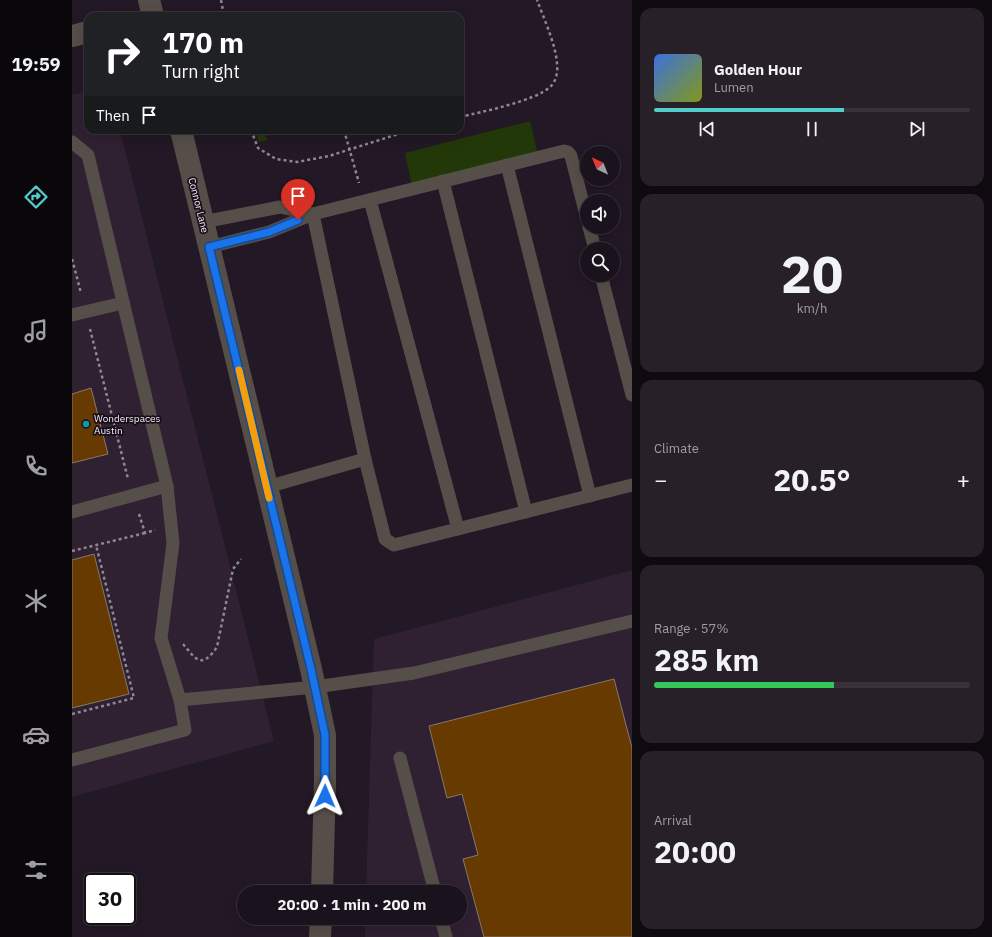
<!DOCTYPE html>
<meta charset="utf-8">
<style>
body{margin:0;font-family:"IBM Plex Sans",sans-serif;background:#272029;color:#f1f3f6;height:100vh;display:flex;flex-direction:column;font-size:15px;white-space:nowrap}
*{box-sizing:border-box;margin:0}
p{font-size:13px;color:#9f9ea3}
.icon{flex:none;width:22px;height:22px;fill:none;stroke:currentColor;stroke-width:2;stroke-linecap:round;stroke-linejoin:round}
.map{position:relative;flex:1;overflow:hidden}
.drawer{display:flex;flex-direction:column;gap:8px;padding:8px;background:#0e0a0f;width:360px}
.drawer>*{flex:none}
.top-card{position:absolute;left:12px;top:12px;width:380px;height:122px;border-radius:12px;box-shadow:0 4px 16px #0002,0 0 0 1px #38323b;background:#202124;color:#fff;overflow:hidden}
.needle{width:26px;rotate:317deg}
.tools{position:absolute;left:508px;top:146px;display:grid;gap:8px}
.tools a{display:grid;place-items:center;width:40px;height:40px;border-radius:50%;background:#1a121c;box-shadow:0 4px 16px #0002,0 0 0 1px #38323b;font-size:20px}
.speed{position:absolute;left:12px;top:873px;display:flex;gap:8px;font-size:20px;font-weight:700;text-align:center}
.speed>*{display:grid;place-content:center;width:52px;height:52px;border-radius:50%;background:#1a121c;box-shadow:0 4px 16px #0002,0 0 0 1px #38323b;line-height:1}
.speed .limit{border:2px solid #111;border-radius:6px;background:#fff;color:#111}
.pin{position:absolute;display:grid;place-items:center;width:34px;height:34px;color:#fff;margin:-41px -17px;border-radius:50% 50% 50% 0;rotate:-45deg;box-shadow:0 0 4px #0007}
.pin .icon{rotate:45deg}
.me{position:absolute;width:44px;margin:-22px;rotate:1deg;stroke-linejoin:round;filter:drop-shadow(0 0 3px #0008)}
.turn{display:flex;align-items:center;gap:14px;height:84px;padding:0 12px;font-size:18px}
.turn .icon{width:52px;height:52px;stroke-width:2.5}
.turn b{display:block;font-size:28px;line-height:34px}
.then{display:flex;align-items:center;height:38px;padding:0 12px;background:#0003;gap:8px;font-size:15px}
.big{font-size:30px;font-weight:800;line-height:1.1}
.drawer .card{flex:1;display:flex;flex-direction:column;justify-content:center;gap:6px;min-width:0;padding:0 14px;border-radius:12px;background:#272029}
.drawer .dial{align-items:center;gap:0}
.dial b{font-size:52px;line-height:1}
.song{display:flex;align-items:center;gap:12px}
.cover{width:48px;height:48px;border-radius:6px;background:linear-gradient(135deg,hsl(220 70% 55%),hsl(70 70% 35%))}
.played{height:4px;border-radius:2px;background:linear-gradient(90deg,#52cdcc 60%,#38323b 60%)}
.keys{display:flex;justify-content:space-around;direction:ltr}
.heat{display:flex;justify-content:space-between;align-items:center;font-size:22px;direction:ltr}
.charge{height:6px;border-radius:3px;background:linear-gradient(90deg,#34c759 57%,#38323b 0)}
.trip{position:absolute;left:165px;top:885px;width:230px;height:40px;border-radius:20px;background:#1a121c;box-shadow:0 4px 16px #0002,0 0 0 1px #38323b;font-weight:800;line-height:40px;text-align:center}
main{display:flex;flex:1;min-height:0}
.tab-bar{display:flex;flex-direction:column;width:72px;justify-content:space-around;align-items:center;background:#0a070b;color:#9f9ea3}
.tab-bar .icon{width:28px;height:28px}
.tab-bar .selected{color:#52cdcc}
.tab-bar b{font-size:18px;color:#f1f3f6}
.map>svg:first-child{display:block}
.built{fill:#2f2032}
.green{fill:#223809}
.building{fill:#663a00;stroke:#88796a}
.lines{fill:none;stroke-linecap:round;stroke-linejoin:round}
.path{stroke:#908792;stroke-width:2.5;stroke-dasharray:3 3;stroke-linecap:butt}
.lane{stroke:#564e49;stroke-width:13}
.street{stroke:#564e49;stroke-width:22}
.route-casing{stroke:#114b97;stroke-width:10}
.route{stroke:#1a73e8;stroke-width:7}
.slow{stroke:#f59e0b;stroke-width:7}
.culture-dot{fill:#0f9aa8;stroke:#190f1b;stroke-width:1.5}
.labels{text-anchor:middle;stroke-width:3.5;stroke-linejoin:round;paint-order:stroke}
.street-label{font-size:10px;fill:#f4ecf5;stroke:#190f1b}
.poi-label{font-size:10px;fill:#f4ecf5;stroke:#190f1b;text-anchor:start}
</style>
<main>
<nav class="tab-bar">
<b>19:59</b>
<svg class="icon selected" aria-label="directions" viewBox="0 0 24 24"><path d="M12 3l9 9-9 9-9-9zM9 14v-3h6M13 9l2 2-2 2"/></svg>
<svg class="icon" aria-label="music" viewBox="0 0 24 24"><path d="M9 18V5l10-2v13"/><circle cx="6" cy="18" r="3"/><circle cx="16" cy="16" r="3"/></svg>
<svg class="icon" aria-label="phone" viewBox="0 0 24 24"><path d="M5 4h4l2 5-3 2q2 4 5 5l2-3 5 2v4C11 20 4 13 5 4z"/></svg>
<svg class="icon" aria-label="climate" viewBox="0 0 24 24"><path d="M12 3v18M4 7l16 10M4 17L20 7"/></svg>
<svg class="icon" aria-label="car" viewBox="0 0 24 24"><path d="M5 17H2v-5l4-1 3-4h7l3 4 3 1v5h-3M9 17h6M6 11h13"/><circle cx="7" cy="17" r="2"/><circle cx="17" cy="17" r="2"/></svg>
<svg class="icon" aria-label="filters" viewBox="0 0 24 24"><path d="M4 7h16M4 17h16"/><circle cx="9" cy="7" r="2"/><circle cx="15" cy="17" r="2"/></svg>
</nav>
<div class="map">
<svg width="560" height="937" viewBox="0 0 560 937">
<rect width="100%" height="100%" fill="#231825"/>
<!-- built -->
<g class="built">
<polygon points="16,91 16,130 48,130 202,741 0,797 0,95"/>
<polygon points="560,570 560,937 293,937 293,918 388,918 388,892 294,892 302,639"/>
</g>
<!-- green -->
<g class="green">
<polygon points="458,121 466,154 340,186 333,153"/>
<polygon points="184,130 192,130 195,140 187,142"/>
</g>
<!-- building -->
<g class="building">
<polygon points="19,388 36,454 0,463 0,394"/>
<polygon points="22,554 57,694 0,708 0,560"/>
<polygon points="542,679 560,748 560,937 412,937 391,859 406,855 390,794 375,798 357,726"/>
</g>
<g class="lines">
<!-- path -->
<g class="path">
<polyline points="149,0 152,16"/>
<path d="M388,117C409,112 463,101 478,87C484,82 486,72 485,64C484,45 472,19 465,0"/>
<polyline points="179,130 186,148 204,159 225,162 257,156 339,130"/>
<polyline points="272,130 287,183"/>
<polyline points="0,259 9,293"/>
<polyline points="18,329 56,479"/>
<polyline points="67,514 73,533 83,530"/>
<polyline points="0,551 73,533"/>
<path d="M111,644C124,659 129,670 145,647L161,569L169,559"/>
<polyline points="0,714 62,698 24,545"/>
</g>
<!-- lane -->
<g class="lane">
<polyline points="0,142 16,155 95,486 0,512"/>
<polyline points="435,165 518,496"/>
<polyline points="371,181 454,512"/>
<polyline points="298,200 386,529"/>
<polyline points="515,219 499,156 496,152 492,151 241,214 293,459 313,539 322,545 560,485"/>
<polyline points="131,222 208,207 241,214"/>
<polyline points="517,227 523,249"/>
<polyline points="137,247 197,232 241,214"/>
<polyline points="529,275 560,395"/>
<polyline points="0,315 51,303"/>
<polyline points="95,486 101,543 89,638 108,700 243,687 342,673 560,621"/>
<polyline points="195,487 293,459"/>
<polyline points="328,758 363,892"/>
<polyline points="0,760 113,730 108,700"/>
<polyline points="369,918 374,937"/>
</g>
<!-- street -->
<g class="street">
<polyline points="77,0 81,16"/>
<polyline points="0,36 16,32"/>
<polyline points="109,130 239,669 253,735 253,782 250,892"/>
<polyline points="248,937 249,918"/>
</g>
</g>
<g class="lines">
<!-- route casing -->
<g class="route-casing">
<polyline id="route" points="226,220 197,232 137,247 239,669 253,735 253,796"/>
</g>
<!-- route -->
<use href="#route" class="route"/>
<!-- slow -->
<polyline class="slow" points="167,370 197,498"/>
</g>
<!-- markers -->
<circle class="culture-dot" cx="14" cy="424" r="4"/>
<g class="labels">
<!-- street labels -->
<g class="street-label">
<text transform="translate(127 205) rotate(76)" y="4">Connor Lane</text>
</g>
<!-- poi labels -->
<g class="poi-label">
<text x="22" y="422">Wonderspaces<tspan x="22" dy="12">Austin</tspan></text>
</g>
</g>
</svg>
<div class="tools">
<a><svg class="needle" viewBox="-14 -14 28 28"><path d="M0-13l5 13h-10z" fill="#e53935"/><path d="M0 13l5-13h-10z" fill="#9f9ea3"/></svg></a>
<a><svg class="icon" aria-label="sound" viewBox="0 0 24 24"><path d="M4 9h4l5-4v14l-5-4H4zM17 9q2 3 0 6"/></svg></a>
<a><svg class="icon" aria-label="search" viewBox="0 0 24 24"><circle cx="10" cy="10" r="6"/><path d="M15 15l6 6"/></svg></a>
</div>
<div class="speed"><div class="limit">30</div></div>
<div class="pin" style="left:226px;top:220px;background:#d93025"><svg class="icon" aria-label="arrive" viewBox="0 0 24 24"><path d="M6 21V4h12l-3 4 3 4H6"/></svg></div>
<svg class="me" style="left:253px;top:796px" viewBox="-20 -20 40 40"><path d="M0-17L14 15 0 8-14 15z" fill="#1a73e8" stroke="#fff" stroke-width="4"/></svg>
<div class="trip">20:00 · 1 min · 200 m</div>
<div class="top-card">
<div class="turn"><svg class="icon" aria-label="right" viewBox="0 0 24 24"><path d="M7 20v-9h11M14 6l5 5-5 5"/></svg><div><b>170 m</b>Turn right</div></div>
<div class="then">Then<svg class="icon" aria-label="arrive" viewBox="0 0 24 24"><path d="M6 21V4h12l-3 4 3 4H6"/></svg></div>
</div>
</div>
<section class="drawer">
<div class="card">
<div class="song"><i class="cover"></i><div><b>Golden Hour</b><p>Lumen</p></div></div>
<div class="played"></div>
<div class="keys"><svg class="icon" aria-label="previous" viewBox="0 0 24 24"><path d="M18 5L8 12l10 7zM5 5v14"/></svg><svg class="icon" aria-label="pause" viewBox="0 0 24 24"><path d="M8 5v14M16 5v14"/></svg><svg class="icon" aria-label="next" viewBox="0 0 24 24"><path d="M6 5l10 7-10 7zM19 5v14"/></svg></div>
</div>
<div class="card dial"><b>20</b><p>km/h</p></div>
<div class="card"><p>Climate</p>
<div class="heat"><a>−</a><b class="big">20.5°</b><a>+</a></div>
</div>
<div class="card"><p>Range · 57%</p><b class="big">285 km</b><div class="charge"></div></div>
<div class="card"><p>Arrival</p><b class="big">20:00</b></div>
</section>
</main>
